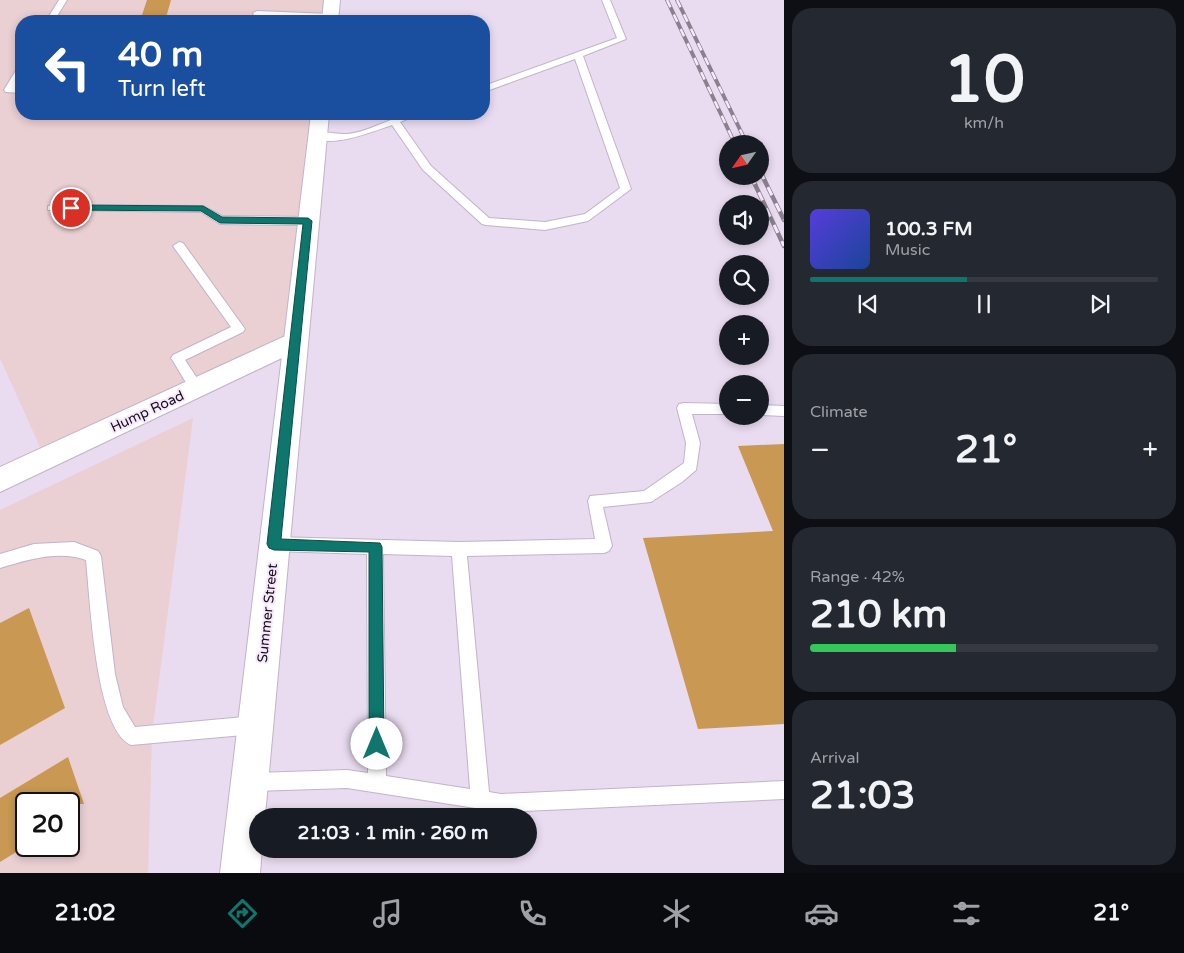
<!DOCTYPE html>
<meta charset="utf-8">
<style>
body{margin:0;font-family:"Varela Round",sans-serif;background:#242831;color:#f1f3f6;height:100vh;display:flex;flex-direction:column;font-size:19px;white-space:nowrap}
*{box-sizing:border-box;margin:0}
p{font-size:16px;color:#9ea1a6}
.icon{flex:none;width:28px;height:28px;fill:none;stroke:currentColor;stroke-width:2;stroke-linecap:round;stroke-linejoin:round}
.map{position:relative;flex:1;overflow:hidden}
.sheet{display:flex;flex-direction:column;gap:8px;padding:8px;background:#0d0f14;width:400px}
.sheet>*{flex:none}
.guide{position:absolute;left:15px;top:15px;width:475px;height:105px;border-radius:20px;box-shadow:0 2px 8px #0003;background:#1a4fa0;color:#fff;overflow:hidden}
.needle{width:32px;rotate:236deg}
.tools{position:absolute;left:719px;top:135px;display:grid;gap:10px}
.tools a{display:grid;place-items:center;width:50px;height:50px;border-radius:50%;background:#171b24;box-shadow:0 2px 8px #0003;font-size:25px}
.speed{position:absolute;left:15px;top:792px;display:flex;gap:10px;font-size:25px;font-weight:700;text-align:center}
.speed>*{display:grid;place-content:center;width:65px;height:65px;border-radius:50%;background:#171b24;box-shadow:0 2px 8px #0003;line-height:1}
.speed .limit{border:2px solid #111;border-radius:8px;background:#fff;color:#111}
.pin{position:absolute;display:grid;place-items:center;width:42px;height:42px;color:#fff;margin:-21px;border:2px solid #fff;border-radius:50%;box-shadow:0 1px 5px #0007}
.me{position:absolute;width:55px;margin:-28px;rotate:0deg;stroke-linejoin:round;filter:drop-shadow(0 0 4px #0008)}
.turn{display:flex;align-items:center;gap:18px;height:105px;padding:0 20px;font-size:22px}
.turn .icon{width:65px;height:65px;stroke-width:2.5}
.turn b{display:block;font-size:35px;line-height:42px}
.big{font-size:38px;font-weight:800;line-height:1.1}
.sheet .widget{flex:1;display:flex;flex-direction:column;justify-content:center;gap:8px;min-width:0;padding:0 18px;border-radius:20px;background:#242831}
.sheet .dial{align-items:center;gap:0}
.dial b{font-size:65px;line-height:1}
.song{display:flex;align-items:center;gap:15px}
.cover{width:60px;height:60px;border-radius:8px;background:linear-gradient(135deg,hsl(250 70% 55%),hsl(220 70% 35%))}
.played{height:5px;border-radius:2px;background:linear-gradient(90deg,#0f766e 45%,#363941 45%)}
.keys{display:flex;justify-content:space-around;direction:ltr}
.heat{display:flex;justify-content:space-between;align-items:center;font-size:28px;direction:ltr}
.charge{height:8px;border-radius:4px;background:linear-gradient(90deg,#34c759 42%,#363941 0)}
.trip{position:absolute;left:249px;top:808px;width:288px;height:50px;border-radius:25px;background:#171b24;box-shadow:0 2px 8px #0003;font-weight:800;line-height:50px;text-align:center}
.dock{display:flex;height:80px;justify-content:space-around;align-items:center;background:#090b0e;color:#9ea1a6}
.dock .icon{width:35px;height:35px}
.dock .selected{color:#0f766e}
.dock b{font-size:22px;color:#f1f3f6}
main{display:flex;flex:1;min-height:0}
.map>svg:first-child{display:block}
.industrial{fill:#eacfd3;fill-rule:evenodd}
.building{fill:#c99852}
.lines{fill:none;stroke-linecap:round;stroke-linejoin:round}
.lane-casing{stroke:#c2b3c8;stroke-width:2}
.street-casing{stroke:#c2b3c8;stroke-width:2}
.secondary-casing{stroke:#c2b3c8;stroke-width:2}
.lane{fill:#fff;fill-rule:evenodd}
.street{fill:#fff;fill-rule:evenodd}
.secondary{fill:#fff;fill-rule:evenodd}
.rail-far1-casing{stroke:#8a808e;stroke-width:4}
.rail-casing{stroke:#8a808e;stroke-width:4.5}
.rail-far1{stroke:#f7e8fe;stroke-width:2.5;stroke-dasharray:8;stroke-linecap:butt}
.rail{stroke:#f7e8fe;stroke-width:3;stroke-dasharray:9;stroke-linecap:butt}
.route{fill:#0f766e;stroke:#0a4d48}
.labels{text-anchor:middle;stroke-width:4;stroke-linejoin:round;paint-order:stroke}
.street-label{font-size:14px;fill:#161118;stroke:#f7e8fe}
</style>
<main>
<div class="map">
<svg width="784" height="873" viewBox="0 0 784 873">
<rect width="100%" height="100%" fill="#e9dbf0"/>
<!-- industrial -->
<g class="industrial">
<polygon points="0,0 327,0 324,21 21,21 21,114 314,114 290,339 44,456 0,358"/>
<path d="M193,418L152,734L148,873H0V510ZM26,804H69V846H26Z"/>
</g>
<!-- building -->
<g class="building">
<polygon points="147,0 171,0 165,21 140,21"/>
<polygon points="784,444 784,724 698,729 643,538 773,531 738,446"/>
<polygon points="29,608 65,708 0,745 0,623"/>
<polygon points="68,757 84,804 26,804 26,846 0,862 0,798"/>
</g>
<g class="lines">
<!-- lane casing -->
<g class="lane-casing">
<g id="lane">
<polygon points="59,0 67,0 54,21 46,21"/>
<path d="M602,0H610L626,39L583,56L631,189L588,221L545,230L486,225L482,224L423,170L392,125C374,131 328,150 312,136C320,129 336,135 347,134C372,132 393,114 419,114L400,122L431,166L489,218L545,222L585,214L620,188L575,59L484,92V86L617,38Z"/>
<polygon points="257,11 330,14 334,16 330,18 254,15 253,13"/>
<polygon points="21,66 21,76 15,87 21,87 21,93 6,92 4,90 18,67"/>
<polygon points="52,205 203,206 222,216 308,217 313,221 308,225 220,224 201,212 48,210 48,206"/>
<polygon points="179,242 183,243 245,329 243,332 185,360 203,387 196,392 191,391 173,361 171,358 173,355 231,327 173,246"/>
<path d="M684,403L728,404V414H692L700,443L696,470L682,482L651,502L603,507L612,546L609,551L604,553L467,556L489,792L501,794L784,781V799L501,812L347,788L250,791L243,789L241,782L243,775L250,773L347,770L368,773L367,554L274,551L269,549L266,544L269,539L274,537L459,542L595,539L588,501L590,496L644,491L684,463L686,443L677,408L679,404ZM383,554L452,556L470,789L386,776Z"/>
<polygon points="760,405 784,406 784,416 760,415"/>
<path d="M74,542L98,551L101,556L115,674L123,707L135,727L255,716L261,719L264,725L261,731L255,734L131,745C95,730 90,597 86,560C58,550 27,560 0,568V554L34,544Z"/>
</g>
</g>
<!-- street casing -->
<g class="street-casing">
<polygon id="street" points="294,332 303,334 306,341 303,348 0,492 0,467"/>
</g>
<!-- secondary casing -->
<g class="secondary-casing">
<g id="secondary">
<polygon points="324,0 340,0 338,21 322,21"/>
<polygon points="311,114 329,114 265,816 258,816 258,849 262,849 260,873 220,873"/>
</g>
</g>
<!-- lane -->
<use href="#lane" class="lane"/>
<!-- street -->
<use href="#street" class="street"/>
<!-- secondary -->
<use href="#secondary" class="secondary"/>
<!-- rail-far1 casing -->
<g class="rail-far1-casing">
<g id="rail-far1">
<polyline points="667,0 735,144"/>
<polyline points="677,0 747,144"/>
</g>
</g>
<!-- rail casing -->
<g class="rail-casing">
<g id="rail">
<polyline points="760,171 784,220"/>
<polyline points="751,176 784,246"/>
</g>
</g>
<!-- rail-far1 -->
<use href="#rail-far1" class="rail-far1"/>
<!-- rail -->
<use href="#rail" class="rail"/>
</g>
<!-- route -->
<polygon class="route" points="71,205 203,206 222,217 308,218 312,221 281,539 380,543 382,547 384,744 382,749 377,751 372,749 369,744 369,552 274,550 269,548 267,544 303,224 220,223 201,211 68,210 68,206"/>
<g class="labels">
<!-- street labels -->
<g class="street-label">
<text transform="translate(147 411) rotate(-25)" y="5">Hump Road</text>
<text transform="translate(267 613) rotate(-84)" y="5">Summer Street</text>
</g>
</g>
</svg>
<div class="tools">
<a><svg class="needle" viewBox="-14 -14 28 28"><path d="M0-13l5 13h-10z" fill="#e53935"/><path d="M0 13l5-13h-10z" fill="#9ea1a6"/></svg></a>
<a><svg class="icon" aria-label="sound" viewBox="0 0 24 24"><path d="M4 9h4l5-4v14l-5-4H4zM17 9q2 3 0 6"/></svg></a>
<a><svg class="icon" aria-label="search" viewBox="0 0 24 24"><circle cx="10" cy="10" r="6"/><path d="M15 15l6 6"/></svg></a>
<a>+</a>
<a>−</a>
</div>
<div class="speed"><div class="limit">20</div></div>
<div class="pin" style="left:71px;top:208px;background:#d93025"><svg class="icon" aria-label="arrive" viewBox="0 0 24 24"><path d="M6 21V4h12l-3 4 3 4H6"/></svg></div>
<svg class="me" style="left:377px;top:744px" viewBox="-20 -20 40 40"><circle r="19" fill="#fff"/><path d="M0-13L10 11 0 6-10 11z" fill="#0f766e"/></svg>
<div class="trip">21:03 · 1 min · 260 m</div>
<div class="guide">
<div class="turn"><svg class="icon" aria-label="left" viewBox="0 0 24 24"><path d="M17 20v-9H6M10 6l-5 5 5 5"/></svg><div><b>40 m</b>Turn left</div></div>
</div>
</div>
<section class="sheet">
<div class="widget dial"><b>10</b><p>km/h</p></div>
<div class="widget">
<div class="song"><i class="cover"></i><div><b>100.3 FM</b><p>Music</p></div></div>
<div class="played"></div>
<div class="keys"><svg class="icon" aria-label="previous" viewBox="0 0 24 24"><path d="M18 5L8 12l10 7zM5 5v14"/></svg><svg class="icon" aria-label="pause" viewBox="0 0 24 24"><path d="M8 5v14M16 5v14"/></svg><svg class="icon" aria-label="next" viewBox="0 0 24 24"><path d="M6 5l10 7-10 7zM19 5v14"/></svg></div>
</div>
<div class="widget"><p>Climate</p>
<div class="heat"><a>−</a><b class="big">21°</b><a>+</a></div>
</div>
<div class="widget"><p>Range · 42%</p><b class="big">210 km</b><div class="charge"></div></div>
<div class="widget"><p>Arrival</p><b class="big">21:03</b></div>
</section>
</main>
<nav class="dock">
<b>21:02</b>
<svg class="icon selected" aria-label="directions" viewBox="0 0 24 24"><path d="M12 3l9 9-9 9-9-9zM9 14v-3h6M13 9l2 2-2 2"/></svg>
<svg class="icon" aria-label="music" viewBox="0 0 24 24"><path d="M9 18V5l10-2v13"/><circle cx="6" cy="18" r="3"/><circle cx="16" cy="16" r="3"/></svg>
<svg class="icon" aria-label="phone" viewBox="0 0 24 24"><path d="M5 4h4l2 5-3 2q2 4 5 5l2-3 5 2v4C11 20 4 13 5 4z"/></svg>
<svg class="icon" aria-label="climate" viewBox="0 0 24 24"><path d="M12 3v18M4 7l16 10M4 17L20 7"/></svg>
<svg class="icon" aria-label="car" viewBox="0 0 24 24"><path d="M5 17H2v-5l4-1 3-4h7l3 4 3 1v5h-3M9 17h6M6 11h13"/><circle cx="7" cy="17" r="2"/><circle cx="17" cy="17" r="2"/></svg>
<svg class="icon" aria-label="filters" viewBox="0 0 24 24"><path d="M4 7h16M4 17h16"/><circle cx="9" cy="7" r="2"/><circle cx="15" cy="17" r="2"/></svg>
<b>21°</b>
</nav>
